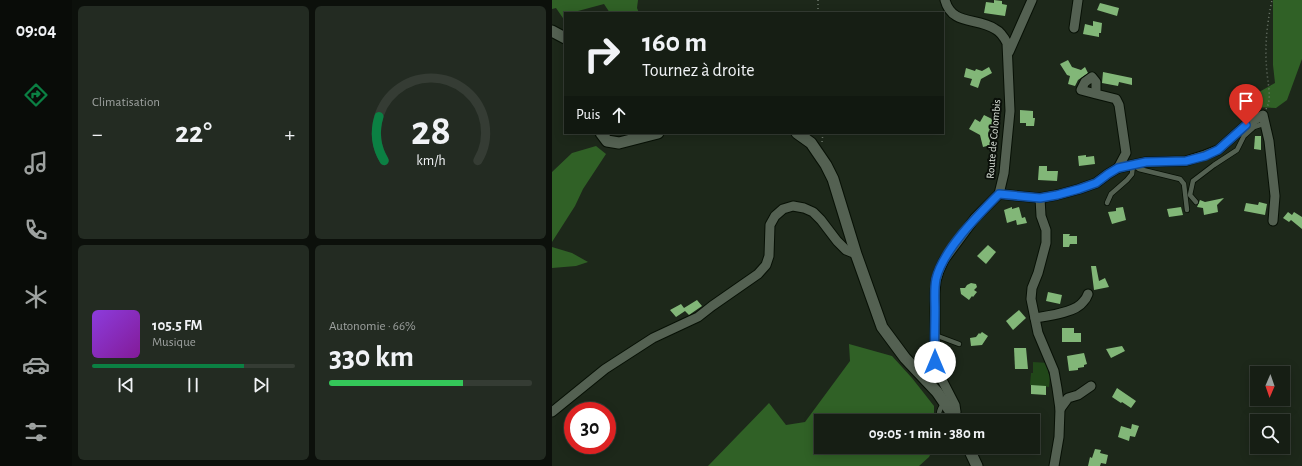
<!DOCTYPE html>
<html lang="fr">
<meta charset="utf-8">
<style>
body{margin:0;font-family:"Alegreya Sans",sans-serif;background:#232b22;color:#f1f3f6;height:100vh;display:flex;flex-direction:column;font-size:15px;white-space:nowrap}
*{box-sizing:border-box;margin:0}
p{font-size:13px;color:#9ea2a0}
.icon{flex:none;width:22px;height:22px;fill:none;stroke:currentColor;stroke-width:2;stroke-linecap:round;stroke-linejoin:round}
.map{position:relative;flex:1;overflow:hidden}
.drawer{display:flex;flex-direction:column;gap:6px;padding:6px;background:#0c100b;width:480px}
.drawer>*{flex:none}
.top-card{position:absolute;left:12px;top:12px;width:380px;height:122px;border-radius:0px;box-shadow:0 2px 10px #0003,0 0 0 1px #353c34;background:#161e14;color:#f1f3f6;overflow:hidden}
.needle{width:26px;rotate:182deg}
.tools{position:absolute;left:698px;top:366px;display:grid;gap:8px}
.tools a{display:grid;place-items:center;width:40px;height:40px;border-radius:0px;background:#161e14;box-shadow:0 2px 10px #0003,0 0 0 1px #353c34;font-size:20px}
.speed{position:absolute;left:12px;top:402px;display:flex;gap:8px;font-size:20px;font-weight:700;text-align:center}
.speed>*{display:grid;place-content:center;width:52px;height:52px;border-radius:50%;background:#161e14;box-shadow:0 2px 10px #0003,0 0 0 1px #353c34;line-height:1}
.speed .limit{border:6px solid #d22;background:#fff;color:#111}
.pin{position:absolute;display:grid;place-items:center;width:34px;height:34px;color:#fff;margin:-41px -17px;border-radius:50% 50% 50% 0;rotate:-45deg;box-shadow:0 0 4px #0007}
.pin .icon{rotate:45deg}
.me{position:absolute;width:44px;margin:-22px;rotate:0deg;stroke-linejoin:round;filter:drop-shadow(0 0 3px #0008)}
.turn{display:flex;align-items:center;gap:14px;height:84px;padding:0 12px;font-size:18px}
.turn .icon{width:52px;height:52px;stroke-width:2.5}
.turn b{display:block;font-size:28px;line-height:34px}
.then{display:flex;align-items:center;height:38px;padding:0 12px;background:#0003;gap:8px;font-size:15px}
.big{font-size:30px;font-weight:600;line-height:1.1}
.drawer .card{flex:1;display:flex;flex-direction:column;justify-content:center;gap:6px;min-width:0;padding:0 14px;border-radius:6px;background:#232b22}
.drawer .dial{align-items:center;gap:0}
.dial svg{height:104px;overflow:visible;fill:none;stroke:#353c34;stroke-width:7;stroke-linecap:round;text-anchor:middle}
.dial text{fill:#f1f3f6;stroke:none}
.song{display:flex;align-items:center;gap:12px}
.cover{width:48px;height:48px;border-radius:6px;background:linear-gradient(135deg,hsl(270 70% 55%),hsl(290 70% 35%))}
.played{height:4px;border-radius:2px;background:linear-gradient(90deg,#0b8043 75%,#353c34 75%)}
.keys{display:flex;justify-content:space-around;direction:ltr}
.heat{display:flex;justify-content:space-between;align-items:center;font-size:22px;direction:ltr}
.charge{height:6px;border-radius:3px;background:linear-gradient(90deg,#34c759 66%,#353c34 0)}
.drawer .tiles{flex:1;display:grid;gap:6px;grid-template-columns:repeat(2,1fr)}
.trip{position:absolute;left:262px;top:414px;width:226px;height:40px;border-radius:0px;background:#161e14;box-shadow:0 2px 10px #0003,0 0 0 1px #353c34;font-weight:600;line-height:40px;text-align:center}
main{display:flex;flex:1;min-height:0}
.menu{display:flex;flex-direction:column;width:72px;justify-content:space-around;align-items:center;background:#090c08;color:#9ea2a0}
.menu .icon{width:28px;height:28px}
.menu .on{color:#0b8043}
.menu b{font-size:18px;color:#f1f3f6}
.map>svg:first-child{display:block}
.green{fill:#214719}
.forest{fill:#306126}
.building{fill:#82b778}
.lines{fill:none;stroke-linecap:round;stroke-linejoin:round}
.service-casing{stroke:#071005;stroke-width:6}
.minor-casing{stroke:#071005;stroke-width:11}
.tertiary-casing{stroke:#071005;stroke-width:13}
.path{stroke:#6f796d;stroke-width:1.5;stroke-dasharray:1 3;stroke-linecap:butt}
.service{stroke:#546152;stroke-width:4.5}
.minor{stroke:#546152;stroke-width:9}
.tertiary{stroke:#546152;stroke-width:11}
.route-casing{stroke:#114b97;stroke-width:10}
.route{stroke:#1a73e8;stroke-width:7}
.labels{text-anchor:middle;stroke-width:4;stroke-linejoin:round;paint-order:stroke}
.street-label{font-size:11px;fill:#dce3da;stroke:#0a0f09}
</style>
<main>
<nav class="menu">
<b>09:04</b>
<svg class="icon on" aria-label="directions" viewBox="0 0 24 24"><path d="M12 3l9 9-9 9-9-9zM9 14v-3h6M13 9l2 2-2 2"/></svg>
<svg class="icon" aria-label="music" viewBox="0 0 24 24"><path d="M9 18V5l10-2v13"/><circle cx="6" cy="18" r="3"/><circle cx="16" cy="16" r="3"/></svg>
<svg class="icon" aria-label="phone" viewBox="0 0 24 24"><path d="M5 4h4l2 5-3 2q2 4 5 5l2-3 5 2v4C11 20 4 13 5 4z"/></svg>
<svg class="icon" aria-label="climate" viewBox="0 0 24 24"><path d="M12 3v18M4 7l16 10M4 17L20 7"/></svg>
<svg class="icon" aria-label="car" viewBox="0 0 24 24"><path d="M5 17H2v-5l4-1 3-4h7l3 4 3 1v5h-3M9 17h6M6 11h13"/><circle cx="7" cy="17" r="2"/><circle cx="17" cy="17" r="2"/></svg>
<svg class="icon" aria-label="filters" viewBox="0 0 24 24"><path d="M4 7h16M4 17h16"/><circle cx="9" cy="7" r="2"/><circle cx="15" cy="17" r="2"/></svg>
</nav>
<section class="drawer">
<div class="tiles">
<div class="card"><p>Climatisation</p>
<div class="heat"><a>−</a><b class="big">22°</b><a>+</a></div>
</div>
<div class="card dial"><svg viewBox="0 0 100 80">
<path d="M14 69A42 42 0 1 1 86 69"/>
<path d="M14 69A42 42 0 0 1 10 35" stroke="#0b8043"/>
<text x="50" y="56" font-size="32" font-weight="700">28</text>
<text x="50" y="72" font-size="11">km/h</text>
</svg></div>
<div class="card">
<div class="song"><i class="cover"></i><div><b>105.5 FM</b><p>Musique</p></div></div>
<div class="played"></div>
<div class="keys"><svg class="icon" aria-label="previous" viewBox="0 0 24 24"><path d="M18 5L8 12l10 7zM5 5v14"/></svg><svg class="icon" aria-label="pause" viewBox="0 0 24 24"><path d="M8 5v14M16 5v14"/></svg><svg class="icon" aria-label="next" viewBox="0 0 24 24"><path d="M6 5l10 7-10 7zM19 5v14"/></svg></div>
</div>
<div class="card"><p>Autonomie · 66%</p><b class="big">330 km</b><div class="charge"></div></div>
</div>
</section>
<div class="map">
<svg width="750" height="466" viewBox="0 0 750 466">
<rect width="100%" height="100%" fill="#1d281a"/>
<!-- green -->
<polygon class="green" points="481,362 497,363 496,373 498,375 497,387 478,385 479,373 481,373"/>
<!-- forest -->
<g class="forest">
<polygon points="0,0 86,0 85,8 87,13 58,13 52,4 26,11 25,13 13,13 13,21 4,8 0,9"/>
<polygon points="721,0 750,0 750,59 735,100 724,108 702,107 707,92 723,83 721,65"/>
<polygon points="44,146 54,154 31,189 23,206 0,242 0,172 20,153"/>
<polygon points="0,247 20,253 36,262 24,266 0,268"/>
<polygon points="297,344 340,356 360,378 382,406 382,421 269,421 269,447 382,447 377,457 367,466 156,466 217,403 234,425 253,422 298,361"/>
</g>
<!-- building -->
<g class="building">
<polygon points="442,0 450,1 450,4 455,5 453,16 432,13 434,2 442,3"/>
<polygon points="548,3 567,8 565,16 545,10"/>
<polygon points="541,21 550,23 549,33 547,33 547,37 531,34 533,24 541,26"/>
<polygon points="516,60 520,67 529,70 533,67 536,73 526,80 523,86 516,84 518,76 515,75 508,64"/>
<polygon points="437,67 440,73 429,79 426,88 418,85 420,79 412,77 414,68 423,71 424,69 430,71"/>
<polygon points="551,72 580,78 580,85 567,82 566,86 550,83"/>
<polygon points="468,110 481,111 481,118 483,118 482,126 474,126 474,123 468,123"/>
<polygon points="432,115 442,120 436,133 439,145 431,147 428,135 417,129 423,119 428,122"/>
<polygon points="703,136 709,136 709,150 702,149"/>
<polygon points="534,155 534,157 542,156 543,164 527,166 526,156"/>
<polygon points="487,166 495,166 495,171 506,171 505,181 486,180"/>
<polygon points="672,198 665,205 666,212 652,215 651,208 645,207 648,200 653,202"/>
<polygon points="707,202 715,204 713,215 692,211 694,203 706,205"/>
<polygon points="460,207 460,209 467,207 470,218 473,217 475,223 465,225 464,220 455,223 452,210"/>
<polygon points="571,207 574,220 560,224 556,212 564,211 564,208"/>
<polygon points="629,207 631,215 617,217 615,209"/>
<polygon points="736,212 740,215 742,212 750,217 750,229 739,220 737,222 731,218"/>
<polygon points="511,234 518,234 517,236 525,236 525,244 518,244 517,247 511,247"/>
<polygon points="436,245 444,252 434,264 425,256"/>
<polygon points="539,266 544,266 547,281 553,278 557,287 542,290"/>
<polygon points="419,283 424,284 425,287 422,290 425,292 421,297 420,296 417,300 409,294 408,288 413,288 415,285"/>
<polygon points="496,292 510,295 508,304 494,301"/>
<polygon points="145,300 150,306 137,315 133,311 124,317 118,310 129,304 132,308"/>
<polygon points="467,310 474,318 461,330 454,321"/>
<polygon points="510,328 522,328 522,333 529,333 529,342 510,342"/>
<polygon points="430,332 436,336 430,345 419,346 418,338 424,337 427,333 428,334"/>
<polygon points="570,346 573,351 559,358 554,349"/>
<polygon points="462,348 474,348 476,369 463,369"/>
<polygon points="532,353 535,364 532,365 532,367 526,368 526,370 517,371 515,356"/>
<polygon points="479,385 494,386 494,395 479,394"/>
<polygon points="565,388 584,401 579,408 570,402 569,403 560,397"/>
<polygon points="580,424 587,426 583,437 578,436 577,441 566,437 569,426 579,429"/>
<polygon points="543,449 549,450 548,453 556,455 554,464 549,463 548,466 536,466 538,457 540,458"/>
</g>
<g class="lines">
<!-- service casing -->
<g class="service-casing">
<g id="service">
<polyline points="582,165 587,169 628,179 632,184 635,210"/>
<polyline points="644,202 638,195 641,181 662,165 685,150 692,136 702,127 714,123"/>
<polyline points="555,203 559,194 575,180 580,174 581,164"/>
<polyline points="383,335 407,344"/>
<path d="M390,421C385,415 387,410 391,404"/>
</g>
</g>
<!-- minor casing -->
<g class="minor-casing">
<g id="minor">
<path d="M393,0C400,26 425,17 443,29C449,32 452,37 455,43L458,111L452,173L447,194L423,218L392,260L387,271L384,281L383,293V362L386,372L403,405L404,412L402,415"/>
<polyline points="522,28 526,0"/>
<polyline points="457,52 480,0"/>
<polyline points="544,94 529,90 533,82 540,77 544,82 544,94 564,99 567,105 574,153 566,168"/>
<polyline points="447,194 488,198 505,195 527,189 544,183 556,174 566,168 594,162 634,161 653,155 666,150 694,125 711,115 717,141 723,196 721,221"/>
<polyline points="488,198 489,216 494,230 494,243 486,273 480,288 479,299 486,333 502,371 505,388 508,409 507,437 502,466"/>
<path d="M483,318C495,316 523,313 531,302C533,300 535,297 536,294"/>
<polyline points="508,409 516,398 526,395 539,386"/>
<polyline points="0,412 53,369 101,338 146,317 160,306 206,274 214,265 217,256 218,225 223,216 231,209 241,206 252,208 261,212 269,220 285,241 294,250 304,254"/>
</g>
</g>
<!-- tertiary casing -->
<g class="tertiary-casing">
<g id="tertiary">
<polyline points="0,31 13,38"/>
<polyline points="49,133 55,141 67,143 106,133"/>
<polyline points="245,133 259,143 274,165 281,179 304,254 330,327 353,358 385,392 405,421"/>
<polyline points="416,447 425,466"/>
</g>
</g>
<!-- path -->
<g class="path">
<polyline points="266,0 266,13"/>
<path d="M714,109C719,101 717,90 716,81C712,53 714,28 720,0"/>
<polyline points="270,142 271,133"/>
</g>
<!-- service -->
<use href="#service" class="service"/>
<!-- minor -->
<use href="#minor" class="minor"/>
<!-- tertiary -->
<use href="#tertiary" class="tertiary"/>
</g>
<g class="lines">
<!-- route casing -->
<g class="route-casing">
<path id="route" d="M383,362C382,344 383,327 383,310C383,300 382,289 384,279C391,250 426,215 447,194L488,198L505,195L527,189L544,183L556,174L566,168L594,162L634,161L653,156L666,150L694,125"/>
</g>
<!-- route -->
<use href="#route" class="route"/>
</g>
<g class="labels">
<!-- street labels -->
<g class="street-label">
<text transform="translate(441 139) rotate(-85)" y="4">Route de Colombis</text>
</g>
</g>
</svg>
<div class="tools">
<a><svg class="needle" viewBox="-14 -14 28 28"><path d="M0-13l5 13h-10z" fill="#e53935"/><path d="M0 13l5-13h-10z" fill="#9ea2a0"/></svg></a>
<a><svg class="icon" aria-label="search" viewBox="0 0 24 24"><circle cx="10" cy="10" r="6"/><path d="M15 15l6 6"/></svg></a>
</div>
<div class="speed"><div class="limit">30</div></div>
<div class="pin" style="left:694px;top:125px;background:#d93025"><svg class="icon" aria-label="arrive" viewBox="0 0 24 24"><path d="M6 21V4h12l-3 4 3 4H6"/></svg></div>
<svg class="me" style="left:383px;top:362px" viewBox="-20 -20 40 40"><circle r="19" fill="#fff"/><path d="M0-13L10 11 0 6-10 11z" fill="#1a73e8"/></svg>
<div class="trip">09:05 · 1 min · 380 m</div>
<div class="top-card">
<div class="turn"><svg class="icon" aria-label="right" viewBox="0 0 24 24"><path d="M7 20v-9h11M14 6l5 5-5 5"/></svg><div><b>160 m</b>Tournez à droite</div></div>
<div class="then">Puis<svg class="icon" aria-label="ahead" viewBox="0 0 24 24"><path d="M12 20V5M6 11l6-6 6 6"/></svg></div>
</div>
</div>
</main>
